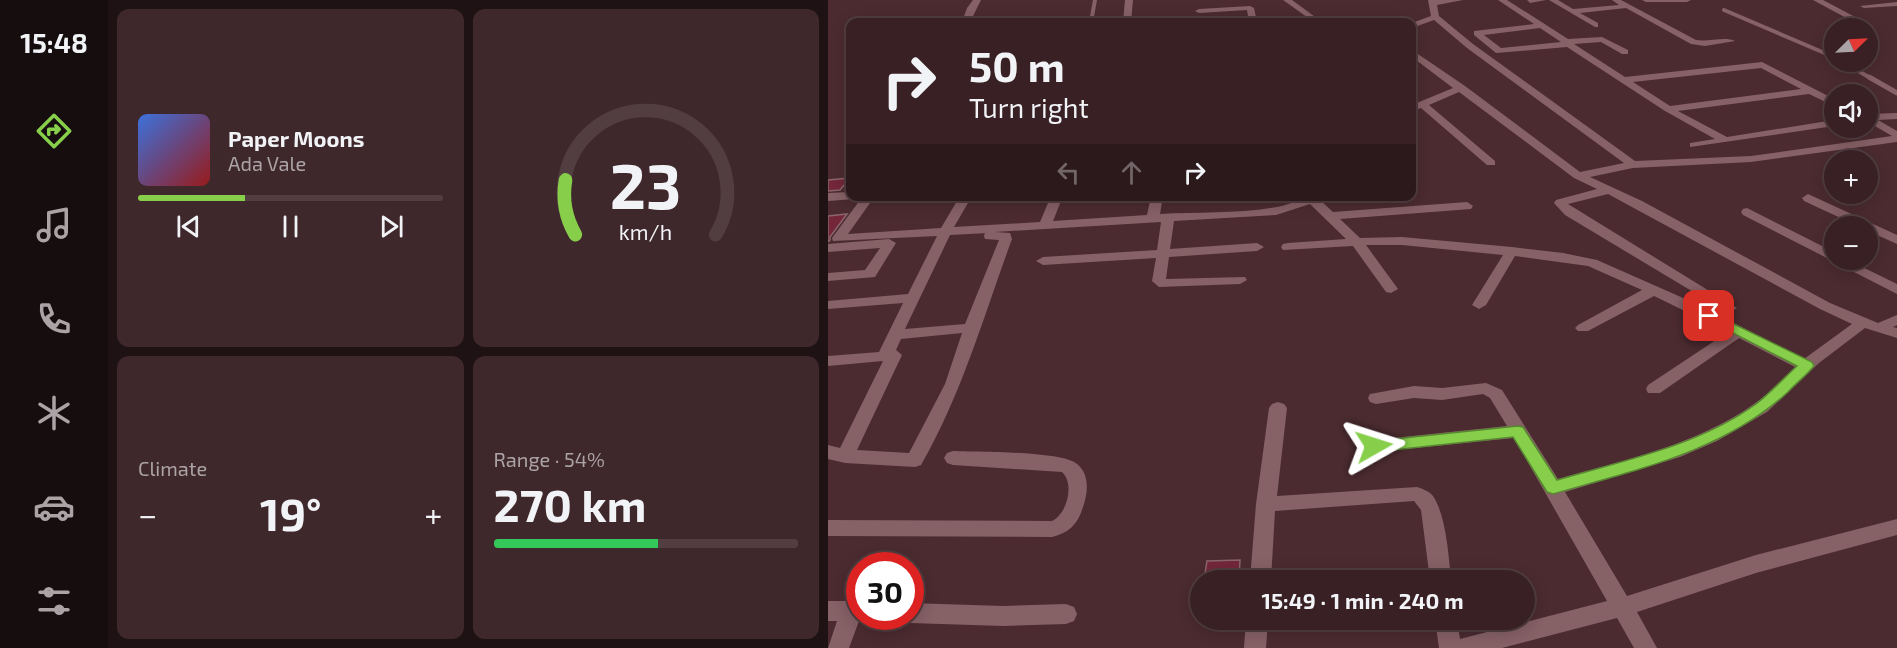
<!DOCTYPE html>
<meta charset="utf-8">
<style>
body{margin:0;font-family:"Exo 2",sans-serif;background:#3f282c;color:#f1f3f6;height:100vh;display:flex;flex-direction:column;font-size:22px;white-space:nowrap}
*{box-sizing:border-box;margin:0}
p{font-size:20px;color:#aba3a6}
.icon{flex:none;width:33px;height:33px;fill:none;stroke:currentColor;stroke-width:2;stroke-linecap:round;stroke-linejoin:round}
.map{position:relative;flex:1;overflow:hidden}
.drawer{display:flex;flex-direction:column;gap:9px;padding:9px;background:#1f1214;width:720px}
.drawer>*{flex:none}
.banner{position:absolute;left:18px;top:18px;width:570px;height:183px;border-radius:12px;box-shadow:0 3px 15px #0003,0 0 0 2px #523e41;background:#382024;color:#f1f3f6;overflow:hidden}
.needle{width:39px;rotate:66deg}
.controls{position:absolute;left:996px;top:18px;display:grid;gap:12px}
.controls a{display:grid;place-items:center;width:54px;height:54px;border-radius:50%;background:#382024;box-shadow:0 3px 15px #0003,0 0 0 2px #523e41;font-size:30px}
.speed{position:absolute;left:18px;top:552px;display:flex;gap:12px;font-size:30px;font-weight:700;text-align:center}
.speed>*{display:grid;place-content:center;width:78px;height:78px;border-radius:50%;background:#382024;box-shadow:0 3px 15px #0003,0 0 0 2px #523e41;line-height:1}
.speed .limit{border:9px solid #d22;background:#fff;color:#111}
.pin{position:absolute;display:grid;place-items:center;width:51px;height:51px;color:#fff;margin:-26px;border-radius:12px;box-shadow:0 3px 9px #0006}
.me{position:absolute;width:66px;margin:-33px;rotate:84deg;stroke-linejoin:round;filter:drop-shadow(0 0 4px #0008)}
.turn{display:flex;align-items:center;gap:21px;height:126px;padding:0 24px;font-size:27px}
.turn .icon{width:78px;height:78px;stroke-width:2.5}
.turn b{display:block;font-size:42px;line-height:51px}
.lanes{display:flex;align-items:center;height:57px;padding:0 24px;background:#0003;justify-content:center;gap:30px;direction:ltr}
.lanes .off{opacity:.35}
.big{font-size:45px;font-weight:700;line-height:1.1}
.drawer .card{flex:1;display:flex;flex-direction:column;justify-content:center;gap:9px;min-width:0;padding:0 21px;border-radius:12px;background:#3f282c}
.drawer .dial{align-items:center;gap:0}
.dial svg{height:156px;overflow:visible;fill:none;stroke:#523e41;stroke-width:7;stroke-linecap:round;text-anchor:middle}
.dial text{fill:#f1f3f6;stroke:none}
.song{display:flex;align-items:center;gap:18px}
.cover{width:72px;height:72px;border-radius:9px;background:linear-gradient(135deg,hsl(220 70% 55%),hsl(0 70% 35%))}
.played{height:6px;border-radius:3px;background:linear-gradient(90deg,#87cf4b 35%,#523e41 35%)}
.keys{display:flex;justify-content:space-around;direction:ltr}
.heat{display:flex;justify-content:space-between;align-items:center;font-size:33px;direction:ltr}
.charge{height:9px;border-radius:4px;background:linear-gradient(90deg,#34c759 54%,#523e41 0)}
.drawer .tiles{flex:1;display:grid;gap:9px;grid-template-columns:repeat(2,1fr)}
.trip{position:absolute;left:362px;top:570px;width:345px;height:60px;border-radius:30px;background:#382024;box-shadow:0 3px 15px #0003,0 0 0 2px #523e41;font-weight:700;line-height:60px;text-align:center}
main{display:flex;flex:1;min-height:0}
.tabs{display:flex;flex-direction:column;width:108px;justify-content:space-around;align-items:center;background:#160d0e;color:#aba3a6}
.tabs .icon{width:42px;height:42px}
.tabs .active{color:#87cf4b}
.tabs b{font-size:27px;color:#f1f3f6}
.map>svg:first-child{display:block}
.building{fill:#732739;stroke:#8a656a;stroke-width:1.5}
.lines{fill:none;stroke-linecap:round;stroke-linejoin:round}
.lane-far1{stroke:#866166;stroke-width:4}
.lane{stroke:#866166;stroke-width:5}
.street{fill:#866166;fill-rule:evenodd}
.route{fill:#87cf4b;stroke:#588731;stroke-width:1.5}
</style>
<main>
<nav class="tabs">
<b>15:48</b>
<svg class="icon active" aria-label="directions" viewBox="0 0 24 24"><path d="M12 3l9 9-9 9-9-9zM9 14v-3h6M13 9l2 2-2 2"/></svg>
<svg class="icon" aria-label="music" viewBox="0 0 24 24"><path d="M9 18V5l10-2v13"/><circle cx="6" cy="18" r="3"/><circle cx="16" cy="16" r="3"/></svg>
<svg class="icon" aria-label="phone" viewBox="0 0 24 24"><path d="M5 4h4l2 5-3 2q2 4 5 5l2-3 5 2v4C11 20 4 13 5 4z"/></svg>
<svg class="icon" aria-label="climate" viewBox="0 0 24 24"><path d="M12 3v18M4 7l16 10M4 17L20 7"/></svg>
<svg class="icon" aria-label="car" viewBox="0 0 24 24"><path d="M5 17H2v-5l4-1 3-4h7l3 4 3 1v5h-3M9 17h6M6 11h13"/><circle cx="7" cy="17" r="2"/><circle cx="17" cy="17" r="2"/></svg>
<svg class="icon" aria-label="filters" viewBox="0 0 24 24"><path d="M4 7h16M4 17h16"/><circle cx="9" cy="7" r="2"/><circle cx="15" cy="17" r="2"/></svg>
</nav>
<section class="drawer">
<div class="tiles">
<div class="card">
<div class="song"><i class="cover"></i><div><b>Paper Moons</b><p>Ada Vale</p></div></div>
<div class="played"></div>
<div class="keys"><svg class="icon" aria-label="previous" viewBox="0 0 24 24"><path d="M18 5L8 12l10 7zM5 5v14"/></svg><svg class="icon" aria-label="pause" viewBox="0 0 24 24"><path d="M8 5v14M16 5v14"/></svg><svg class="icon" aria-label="next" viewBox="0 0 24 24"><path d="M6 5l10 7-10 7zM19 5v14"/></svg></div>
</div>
<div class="card dial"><svg viewBox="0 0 100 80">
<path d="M14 69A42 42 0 1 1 86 69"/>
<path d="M14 69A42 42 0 0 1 9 41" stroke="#87cf4b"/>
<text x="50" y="56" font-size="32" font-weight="700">23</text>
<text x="50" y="72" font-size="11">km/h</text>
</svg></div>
<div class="card"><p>Climate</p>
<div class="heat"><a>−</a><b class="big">19°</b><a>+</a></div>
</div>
<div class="card"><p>Range · 54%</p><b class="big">270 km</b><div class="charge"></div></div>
</div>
</section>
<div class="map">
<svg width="1069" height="648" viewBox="0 0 1069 648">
<rect width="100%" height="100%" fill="#4b2b30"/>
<!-- building -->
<g class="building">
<polygon points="22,178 12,190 0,191 0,180"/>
<polygon points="19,214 2,237 2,240 0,242 0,216"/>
<polygon points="412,560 411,579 376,580 379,561"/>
</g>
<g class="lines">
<!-- lane-far1 -->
<g class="lane-far1">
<polyline points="896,10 1006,57"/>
<polyline points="214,22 262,20"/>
<polyline points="263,22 267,0"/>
<polyline points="1015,62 1044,79"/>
</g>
<!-- lane -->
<polyline class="lane" points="1041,77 1069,93"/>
<!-- street -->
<g class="street">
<polygon points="145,0 153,0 142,22 134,22 139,8"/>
<polygon points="297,0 305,0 303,22 295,22"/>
<polygon points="455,0 464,0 494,22 486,22"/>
<path d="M600,0H635L609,5L611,16L645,44L807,161L923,156L1064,136L1040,122V114L1069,113V119L1050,120L1069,131V142L923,162L805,168L762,177L814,201L1002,303L1050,323L1069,315V325L1065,327L1069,328V338L1037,328L991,363L939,412L889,441L852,457L737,492L799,596L928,555L1069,519V535L928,573L809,612L829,648H806L789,618L674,648H611L607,620H629L632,639L779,601L686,438L546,452L540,451L537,446L540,441L546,440L679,426L662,398L655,394L614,400L586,398L548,404L542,402L540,398L542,394L586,386L614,388L658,383L674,390L730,479C796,460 868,445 926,404C941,394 954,379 967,367L911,338L832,393H820L818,389L820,385L900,332L826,296L760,331H750L747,328L750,325L814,290L760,266L687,256L658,305L651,309L644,305L675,255L574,245H538L570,289L563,293L558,292L525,246L455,250L453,247L455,244L460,243L518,239L482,204L448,215L346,221L342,249L429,243L436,247L429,251L341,257L338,279L417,277L419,280L412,284L331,287L324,281L328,258L215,265L208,261L215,257L329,250L333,222L167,232L182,233L184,239C156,315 134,394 93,465L87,467L17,463L0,459V445L12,448L55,361L0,366V356L51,352L75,303L0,309V301L80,294L109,236L5,241L4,238L35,196H47L20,234L113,228L132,196H144L126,227L212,222L223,196H235L225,221L319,215L323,196H335L332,214C370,212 411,214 449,207C465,204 477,196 494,196L491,199L505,212L639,202L645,206L643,209L512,219L532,238L574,237L684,247L735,253L769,260L871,305L976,359L1024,324L992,309L780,194L740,204L909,308L902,312L897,311L737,215L726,203L728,200L769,189L746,178L631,92L601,105L667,161V165H659L593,108L584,111V105L625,88L584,57V50L637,86L752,172L796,163L639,48L606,20L584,28V23L603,16ZM157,233L156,236L157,239L171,240L137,324L77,329L122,235L160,233ZM134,333L117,384L81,453L29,450L74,355L68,350L73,339Z"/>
<path d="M670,0H679L740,39L774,37L800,50V54H794L773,42L746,44L797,77L934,62L1006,99V106L981,94L850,111L899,137L1006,120V126L862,147V143L887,139L837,111L739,47L668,53L646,35V31L706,24ZM712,28L733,42L673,48L656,35ZM933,68L973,89L842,106L805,82Z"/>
<polygon points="699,0 718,0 702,3"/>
<path d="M721,0H730L745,9L791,5L784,0H793L868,40C881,42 897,36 907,41L877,46L863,44L798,8L752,13L770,23V27H767Z"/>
<polygon points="814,0 863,0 859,2 818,2"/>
<polygon points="985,0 995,0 1029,18 1022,20"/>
<polygon points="1069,2 1069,6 1036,8 1032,6"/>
<polygon points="422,6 426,8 429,22 421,22 419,10 371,13 367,11 371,9"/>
<polygon points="22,192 22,196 28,196 26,199 0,201 0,193"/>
<polygon points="980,194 1069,235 1069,244 1040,231 1040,226 1030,226 976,201 974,198"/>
<polygon points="919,208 1006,252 1006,260 1020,260 1069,284 1069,294 915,215 913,212 915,209"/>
<polygon points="61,239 68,243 47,277 0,281 0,273 37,270 52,248 0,252 0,244"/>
<path d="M450,402L456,404L459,408L449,496L589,487C595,489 601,491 605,496C618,515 621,558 623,580H602L593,510L586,501L447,511L443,580H422L428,504L441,408L444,404Z"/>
<path d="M125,451C149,452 234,451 249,464C262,474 260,493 255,507C250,524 241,533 224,537L0,536V520L224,521C239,514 247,484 234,472L125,465L119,463L116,458L119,453Z"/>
<polygon points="0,601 32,601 32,616 40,616 31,621 21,648 0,648 9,621 0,621"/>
<polygon points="82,603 175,606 238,604 246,607 249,614 246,621 238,624 175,626 82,623 74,620 73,616 82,616"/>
<polygon points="418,620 440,620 438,648 416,648"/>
</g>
</g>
<!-- route -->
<path class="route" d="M881,312L984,362L986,366C979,375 968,383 960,392C895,452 807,470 725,494L719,492L685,437L546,452L540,451L538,446L540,442L546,441L690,426L695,427L729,480C797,460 870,446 928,404C942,393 955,379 969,366L876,318L875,316Z"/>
</svg>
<div class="controls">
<a><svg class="needle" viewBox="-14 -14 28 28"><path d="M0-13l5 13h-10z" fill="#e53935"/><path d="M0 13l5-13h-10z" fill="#aba3a6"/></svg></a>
<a><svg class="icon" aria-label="sound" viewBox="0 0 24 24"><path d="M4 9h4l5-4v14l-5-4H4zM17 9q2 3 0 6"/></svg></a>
<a>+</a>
<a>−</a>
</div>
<div class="speed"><div class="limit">30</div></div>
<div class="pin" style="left:881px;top:316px;background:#d93025"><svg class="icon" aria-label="arrive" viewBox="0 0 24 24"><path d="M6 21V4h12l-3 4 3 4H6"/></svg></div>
<svg class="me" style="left:546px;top:446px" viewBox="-20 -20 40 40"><path d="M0-17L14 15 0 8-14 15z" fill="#87cf4b" stroke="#fff" stroke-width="4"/></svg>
<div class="trip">15:49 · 1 min · 240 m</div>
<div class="banner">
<div class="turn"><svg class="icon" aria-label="right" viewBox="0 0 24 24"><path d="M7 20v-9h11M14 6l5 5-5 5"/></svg><div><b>50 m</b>Turn right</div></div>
<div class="lanes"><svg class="icon off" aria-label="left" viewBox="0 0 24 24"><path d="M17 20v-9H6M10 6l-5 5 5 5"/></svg><svg class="icon off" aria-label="ahead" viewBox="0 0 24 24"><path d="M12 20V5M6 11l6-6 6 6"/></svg><svg class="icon" aria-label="right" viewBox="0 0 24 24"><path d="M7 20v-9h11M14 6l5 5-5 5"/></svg></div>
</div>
</div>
</main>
